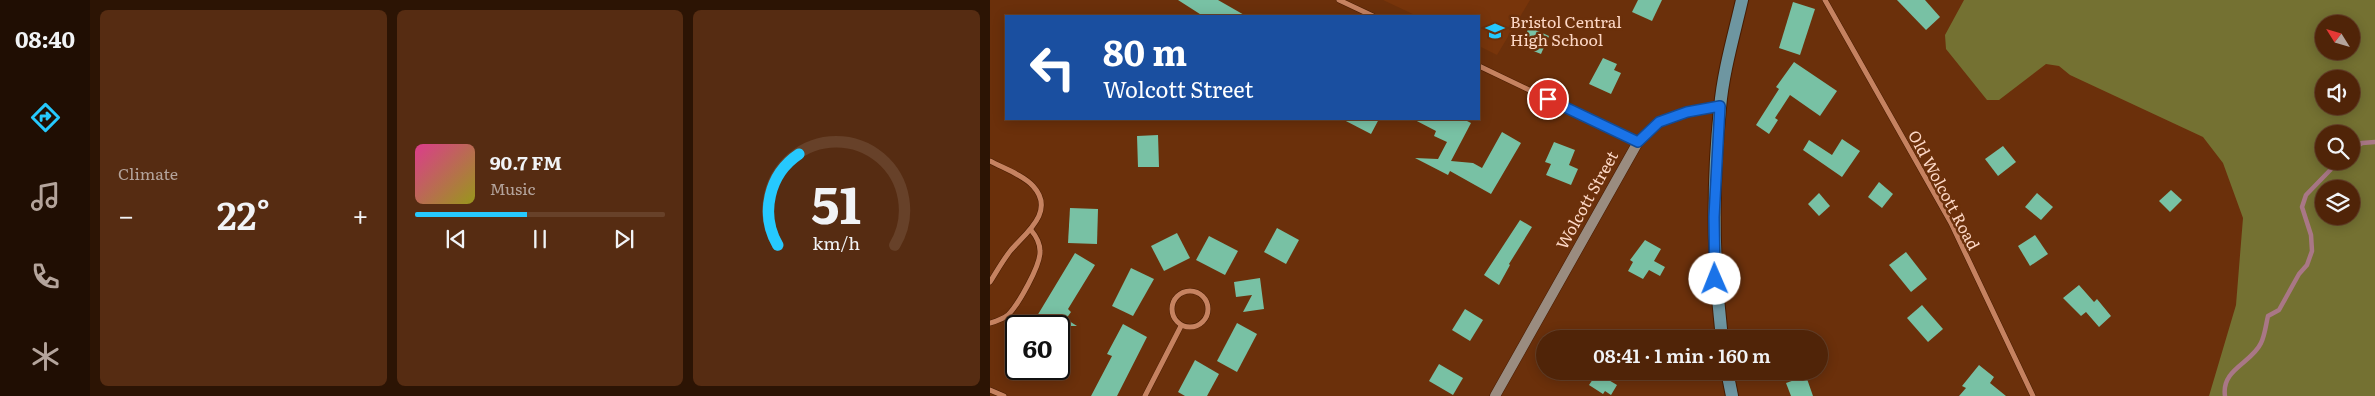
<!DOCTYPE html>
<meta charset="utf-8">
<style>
body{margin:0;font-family:Literata,serif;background:#562c12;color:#f1f3f6;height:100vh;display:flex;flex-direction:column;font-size:19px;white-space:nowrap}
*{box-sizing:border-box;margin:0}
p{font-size:16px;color:#b4a49c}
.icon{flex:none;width:28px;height:28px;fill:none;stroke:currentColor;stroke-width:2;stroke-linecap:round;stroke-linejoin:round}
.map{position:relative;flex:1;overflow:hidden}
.details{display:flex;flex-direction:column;gap:10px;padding:10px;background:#2c1404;width:900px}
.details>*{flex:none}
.top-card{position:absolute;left:15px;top:15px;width:475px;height:105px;border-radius:0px;box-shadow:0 2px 12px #0003,0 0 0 1px #674129;background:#1a4fa0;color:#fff;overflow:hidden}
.needle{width:32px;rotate:307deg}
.fabs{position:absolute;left:1325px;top:15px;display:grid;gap:10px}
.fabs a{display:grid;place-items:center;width:45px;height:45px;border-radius:50%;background:#502408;box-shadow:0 2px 12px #0003,0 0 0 1px #674129;font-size:25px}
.speed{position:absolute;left:15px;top:315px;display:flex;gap:10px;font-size:25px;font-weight:700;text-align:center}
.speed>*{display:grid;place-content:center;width:65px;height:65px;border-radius:50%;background:#502408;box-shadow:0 2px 12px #0003,0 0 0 1px #674129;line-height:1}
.speed .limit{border:2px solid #111;border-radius:8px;background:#fff;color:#111}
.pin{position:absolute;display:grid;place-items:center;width:42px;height:42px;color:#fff;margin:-21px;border:2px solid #fff;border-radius:50%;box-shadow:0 1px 5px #0007}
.me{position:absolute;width:55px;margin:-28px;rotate:359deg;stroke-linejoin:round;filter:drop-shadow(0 0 4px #0008)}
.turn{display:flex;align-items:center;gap:18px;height:105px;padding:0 15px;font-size:22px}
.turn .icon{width:65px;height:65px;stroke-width:2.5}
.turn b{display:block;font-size:35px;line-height:42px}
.big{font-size:38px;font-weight:600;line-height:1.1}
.details .card{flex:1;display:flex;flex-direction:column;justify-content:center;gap:8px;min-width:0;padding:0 18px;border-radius:8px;background:#562c12}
.details .dial{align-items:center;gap:0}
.dial svg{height:130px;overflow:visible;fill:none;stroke:#674129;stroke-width:7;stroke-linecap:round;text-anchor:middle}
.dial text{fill:#f1f3f6;stroke:none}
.song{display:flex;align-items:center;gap:15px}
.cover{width:60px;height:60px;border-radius:8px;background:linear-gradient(135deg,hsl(330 70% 55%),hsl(60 70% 35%))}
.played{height:5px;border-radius:2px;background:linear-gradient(90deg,#26c9fe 45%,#674129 45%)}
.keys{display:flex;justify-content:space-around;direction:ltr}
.heat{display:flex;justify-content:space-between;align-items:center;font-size:28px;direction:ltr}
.details .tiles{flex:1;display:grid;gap:10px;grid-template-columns:repeat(3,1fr)}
.trip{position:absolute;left:546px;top:330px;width:292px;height:50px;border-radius:25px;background:#502408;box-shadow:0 2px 12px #0003,0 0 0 1px #674129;font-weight:600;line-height:50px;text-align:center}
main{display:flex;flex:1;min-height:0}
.dock{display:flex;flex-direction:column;width:90px;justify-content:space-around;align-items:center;background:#200e03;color:#b4a49c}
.dock .icon{width:35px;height:35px}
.dock .selected{color:#26c9fe}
.dock b{font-size:22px;color:#f1f3f6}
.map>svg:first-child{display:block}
.built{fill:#78350b}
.forest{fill:#747132;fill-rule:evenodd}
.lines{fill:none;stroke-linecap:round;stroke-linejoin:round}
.stream{stroke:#a97786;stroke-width:4.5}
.building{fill:#78c1a4}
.minor-casing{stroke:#471b01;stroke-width:6}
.secondary-casing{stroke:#471b01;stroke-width:11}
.primary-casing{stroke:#471b01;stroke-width:14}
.minor{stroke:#c68260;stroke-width:5}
.secondary{stroke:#9a8c80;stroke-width:10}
.primary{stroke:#6e96a1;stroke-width:12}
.route-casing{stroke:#114b97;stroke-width:12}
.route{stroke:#1a73e8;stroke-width:9}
.labels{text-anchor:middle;stroke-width:5;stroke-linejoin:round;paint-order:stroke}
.poi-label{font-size:16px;fill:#fdd8c6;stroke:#6b300b;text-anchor:start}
.street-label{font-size:16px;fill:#fdd8c6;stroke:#6b300b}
</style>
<main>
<nav class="dock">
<b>08:40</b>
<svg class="icon selected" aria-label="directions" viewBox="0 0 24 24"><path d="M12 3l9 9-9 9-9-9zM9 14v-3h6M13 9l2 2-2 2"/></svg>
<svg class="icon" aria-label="music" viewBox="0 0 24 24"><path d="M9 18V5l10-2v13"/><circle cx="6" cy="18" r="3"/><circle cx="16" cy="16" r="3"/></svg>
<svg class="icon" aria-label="phone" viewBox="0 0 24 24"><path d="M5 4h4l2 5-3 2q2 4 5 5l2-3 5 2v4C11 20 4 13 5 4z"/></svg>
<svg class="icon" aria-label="climate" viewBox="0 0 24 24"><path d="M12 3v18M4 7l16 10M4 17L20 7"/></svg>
</nav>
<section class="details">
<div class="tiles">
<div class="card"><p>Climate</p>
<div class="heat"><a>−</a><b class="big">22°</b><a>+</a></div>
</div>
<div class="card">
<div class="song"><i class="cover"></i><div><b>90.7 FM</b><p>Music</p></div></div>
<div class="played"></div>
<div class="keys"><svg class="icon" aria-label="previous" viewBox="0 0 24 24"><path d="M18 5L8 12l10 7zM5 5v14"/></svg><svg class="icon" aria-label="pause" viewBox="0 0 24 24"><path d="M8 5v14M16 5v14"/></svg><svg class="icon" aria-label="next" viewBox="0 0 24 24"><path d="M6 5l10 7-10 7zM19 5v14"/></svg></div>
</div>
<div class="card dial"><svg viewBox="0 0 100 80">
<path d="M14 69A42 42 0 1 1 86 69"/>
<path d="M14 69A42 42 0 0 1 27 13" stroke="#26c9fe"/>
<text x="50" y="56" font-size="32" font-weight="700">51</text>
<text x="50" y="72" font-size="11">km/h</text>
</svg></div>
</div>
</section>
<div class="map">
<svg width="1385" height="396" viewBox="0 0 1385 396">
<rect width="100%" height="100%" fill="#6b300b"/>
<!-- built -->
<polygon class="built" points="393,0 540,0 507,55 489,46 489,16 427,16"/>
<!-- forest -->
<path class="forest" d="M974,0H1385V396H1219L1246,305L1253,218L1233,163L1213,137L1080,75L1069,66L1056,64L1009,100H997L956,49L955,35ZM1334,24H1361V51H1334ZM1334,79H1361V106H1334ZM1334,134H1361V161H1334ZM1334,189H1361V216H1334Z"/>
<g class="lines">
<!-- stream -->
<g class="stream">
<polyline points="1361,150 1372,143 1385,142"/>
<path d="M1235,396C1231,369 1262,363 1271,343C1275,335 1276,324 1278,316L1289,310L1309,274L1317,265L1322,251L1321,235L1312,207L1316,195L1349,161"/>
</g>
</g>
<!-- building -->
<g class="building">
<polygon points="188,0 228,0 256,16 213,16"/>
<polygon points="648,0 672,0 662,21 642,12"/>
<polygon points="907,0 935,0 950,17 936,30"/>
<polygon points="803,2 825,9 810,55 789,48"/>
<polygon points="539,27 559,36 551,54 531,46"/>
<polygon points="613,58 627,64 624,70 631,73 621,94 599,84"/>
<polygon points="804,62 847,91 830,116 800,95 785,118 788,120 779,134 766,125 789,89 786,87"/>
<polygon points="352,119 389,119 381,134"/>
<polygon points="423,119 473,119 481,123 461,161 483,163 492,168 512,132 531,143 501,194 460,171 458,175 425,158 448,159 457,142 444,136 446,131"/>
<polygon points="168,135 169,167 148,167 147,136"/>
<polygon points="852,139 870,151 852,177 813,150 819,140 842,155"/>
<polygon points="564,142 585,150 579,165 588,169 581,185 556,175 561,164 555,162"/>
<polygon points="1013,146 1026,162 1008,176 995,159"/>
<polygon points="889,182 903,194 892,208 878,197"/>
<polygon points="1181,190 1192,200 1180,212 1169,201"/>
<polygon points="829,193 840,206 829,216 818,204"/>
<polygon points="1047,193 1063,207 1051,220 1035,207"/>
<polygon points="80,208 108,209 107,244 78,243"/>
<polygon points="530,220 542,227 519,264 520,265 509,285 494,275"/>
<polygon points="287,228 309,240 296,264 274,252"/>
<polygon points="187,233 200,258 174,271 161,246"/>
<polygon points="1045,235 1058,254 1040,266 1028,246"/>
<polygon points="219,236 248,251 235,275 206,260"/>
<polygon points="655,240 671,249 664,261 675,267 670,276 659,270 653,279 638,271 643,262 640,260"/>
<polygon points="916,252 937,279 921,292 899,265"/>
<polygon points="85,253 105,265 78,309 81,312 76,319 87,326 41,326"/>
<polygon points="141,268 164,279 143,316 122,306"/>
<polygon points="270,278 274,309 253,312 262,295 246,297 244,282"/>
<polygon points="1089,285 1104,302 1107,299 1121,316 1109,327 1096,312 1091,316 1073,298"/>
<polygon points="932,305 953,329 938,342 917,318"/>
<polygon points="475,309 493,320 480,341 462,330"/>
<polygon points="247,323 267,334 247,372 227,361"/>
<polygon points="133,324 157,337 127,396 101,396 122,356 117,354"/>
<polygon points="205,360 229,374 217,396 195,396 188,392"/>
<polygon points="449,364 473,378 463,395 439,381"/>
<polygon points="989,365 1004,377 1000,383 1016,396 969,396 976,388 972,386"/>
<polygon points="607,373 627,385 621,395 615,391 613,394 599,385"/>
<polygon points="816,376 823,396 801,396 796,383"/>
</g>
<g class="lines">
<!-- minor casing -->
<g class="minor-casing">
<g id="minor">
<polyline points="349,0 383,16"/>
<polyline points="835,0 961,223 1043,396"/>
<polyline points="489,66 648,142"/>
<path d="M0,161C13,168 33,175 43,186C66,211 36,233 21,250C13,260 7,271 0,282"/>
<circle cx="200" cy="309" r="18"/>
<path d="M0,323C7,321 13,319 18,315C28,305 51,265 50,251C50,243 46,236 41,230"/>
<polyline points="0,390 14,396"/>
<polyline points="155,396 191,326"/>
</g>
</g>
<!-- secondary casing -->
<g class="secondary-casing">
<polyline id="secondary" points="505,396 648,142 669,122 697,112 730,106"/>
</g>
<!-- primary casing -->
<g class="primary-casing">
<g id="primary">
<path d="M732,339C723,262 722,185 730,108C733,72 744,35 752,0"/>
<polyline points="737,371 742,396"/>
</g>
</g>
<!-- minor -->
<use href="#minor" class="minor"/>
<!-- secondary -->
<use href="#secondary" class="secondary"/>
<!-- primary -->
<use href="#primary" class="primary"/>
</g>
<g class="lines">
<!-- route casing -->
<g class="route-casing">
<polyline id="route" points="558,99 648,142 669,122 697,112 730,106 724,217 725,279"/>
</g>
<!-- route -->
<use href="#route" class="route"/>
</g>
<!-- icons -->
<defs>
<g id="school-bare" transform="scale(1.5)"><path d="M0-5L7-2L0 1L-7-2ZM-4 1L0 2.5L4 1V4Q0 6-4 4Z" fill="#26c9fe" stroke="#6b300b" stroke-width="2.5" paint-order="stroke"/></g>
</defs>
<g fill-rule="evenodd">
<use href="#school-bare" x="505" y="31"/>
</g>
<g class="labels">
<!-- poi labels -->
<g class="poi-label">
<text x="520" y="28">Bristol Central<tspan x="520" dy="18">High School</tspan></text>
</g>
<!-- street labels -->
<g class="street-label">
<text transform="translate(954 190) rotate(62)" y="6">Old Wolcott Road</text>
<text transform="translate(597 200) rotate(-61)" y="6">Wolcott Street</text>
</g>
</g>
</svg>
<div class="fabs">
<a><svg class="needle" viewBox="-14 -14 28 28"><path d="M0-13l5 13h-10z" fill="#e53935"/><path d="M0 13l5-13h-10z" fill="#b4a49c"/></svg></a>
<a><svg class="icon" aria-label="sound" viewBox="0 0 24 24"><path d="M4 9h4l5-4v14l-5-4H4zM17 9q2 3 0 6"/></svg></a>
<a><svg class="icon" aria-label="search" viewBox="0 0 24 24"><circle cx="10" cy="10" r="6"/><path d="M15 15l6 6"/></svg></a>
<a><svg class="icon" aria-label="layers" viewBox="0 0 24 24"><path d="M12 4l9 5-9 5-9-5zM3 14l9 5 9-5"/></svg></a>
</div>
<div class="speed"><div class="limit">60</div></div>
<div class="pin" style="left:558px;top:99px;background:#d93025"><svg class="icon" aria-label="arrive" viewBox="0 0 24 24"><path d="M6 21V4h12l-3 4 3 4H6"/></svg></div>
<svg class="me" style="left:725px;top:279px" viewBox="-20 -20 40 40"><circle r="19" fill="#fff"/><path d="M0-13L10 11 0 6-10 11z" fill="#1a73e8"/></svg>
<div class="trip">08:41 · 1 min · 160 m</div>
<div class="top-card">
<div class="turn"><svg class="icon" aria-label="left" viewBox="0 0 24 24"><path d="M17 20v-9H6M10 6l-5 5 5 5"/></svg><div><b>80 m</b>Wolcott Street</div></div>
</div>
</div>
</main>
